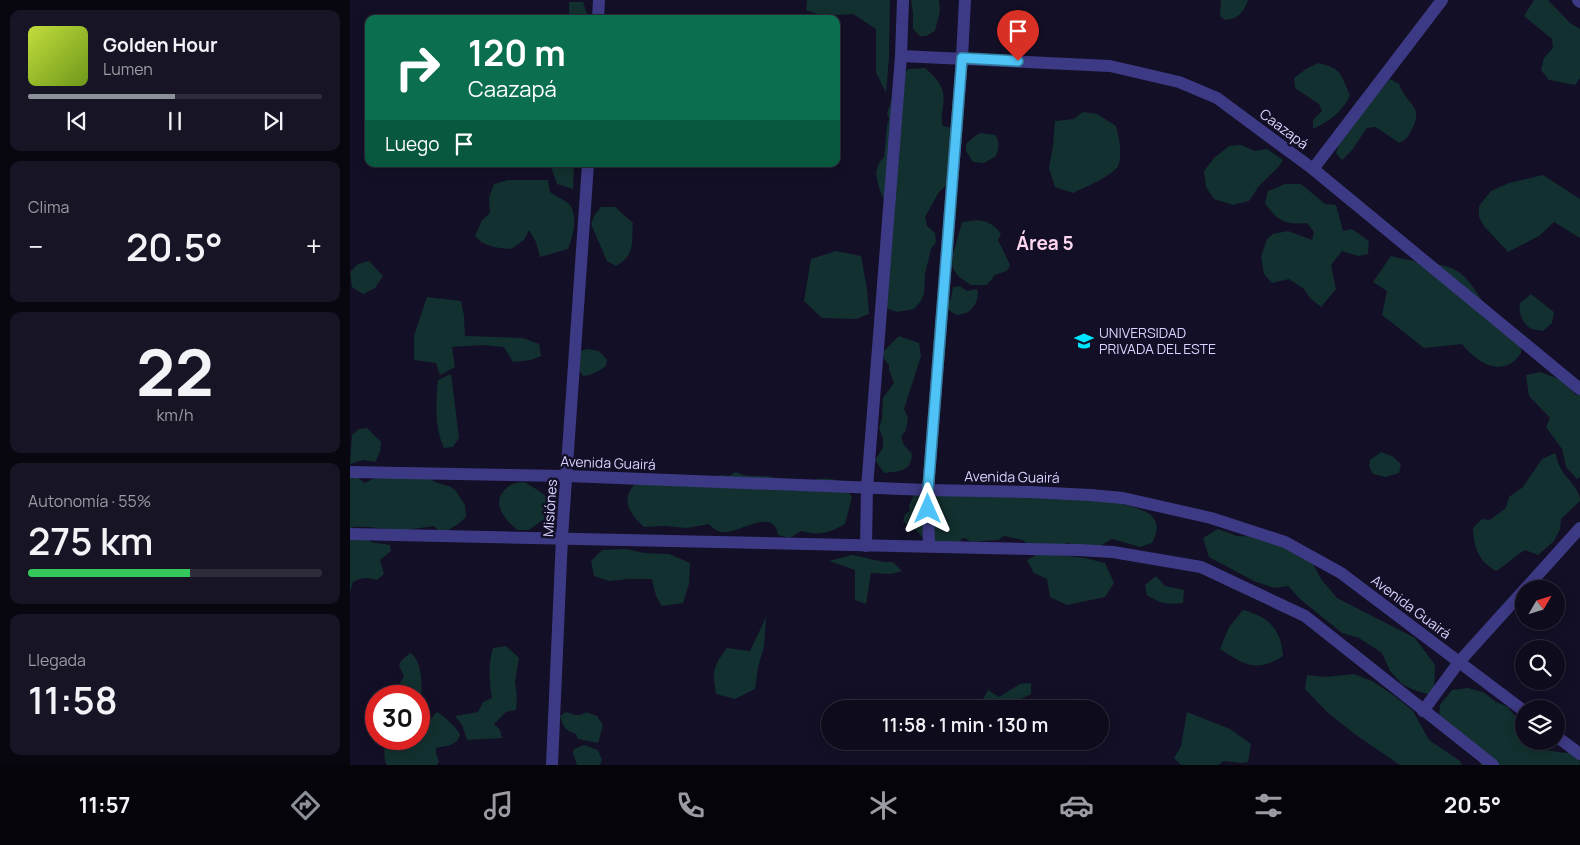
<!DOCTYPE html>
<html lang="es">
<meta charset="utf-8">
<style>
body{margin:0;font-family:Manrope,sans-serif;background:#171425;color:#f1f3f6;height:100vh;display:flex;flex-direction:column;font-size:19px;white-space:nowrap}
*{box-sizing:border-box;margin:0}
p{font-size:16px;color:#9b9ba3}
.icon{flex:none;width:28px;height:28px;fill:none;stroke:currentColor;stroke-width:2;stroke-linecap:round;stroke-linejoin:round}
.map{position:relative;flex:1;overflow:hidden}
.side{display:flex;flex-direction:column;gap:10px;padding:10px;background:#08060f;width:350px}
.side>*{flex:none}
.top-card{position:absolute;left:15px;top:15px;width:475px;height:152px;border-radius:10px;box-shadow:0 2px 12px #0003,0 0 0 1px #2e2b3b;background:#0b6e4f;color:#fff;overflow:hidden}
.needle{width:32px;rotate:51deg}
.tools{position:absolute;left:1165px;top:580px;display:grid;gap:10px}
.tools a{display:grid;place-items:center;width:50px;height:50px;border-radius:50%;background:#0e0b1c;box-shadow:0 2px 12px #0003,0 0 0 1px #2e2b3b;font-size:25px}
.speed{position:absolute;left:15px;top:685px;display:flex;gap:10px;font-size:25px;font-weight:700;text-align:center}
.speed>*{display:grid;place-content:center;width:65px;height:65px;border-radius:50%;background:#0e0b1c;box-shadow:0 2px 12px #0003,0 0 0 1px #2e2b3b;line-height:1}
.speed .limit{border:8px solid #d22;background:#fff;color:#111}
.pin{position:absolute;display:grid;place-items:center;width:42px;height:42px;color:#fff;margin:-51px -21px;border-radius:50% 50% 50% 0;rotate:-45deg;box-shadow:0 0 5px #0007}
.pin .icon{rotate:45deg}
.me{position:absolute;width:55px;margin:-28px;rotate:0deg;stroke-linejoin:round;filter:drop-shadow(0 0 4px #0008)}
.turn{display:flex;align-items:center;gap:18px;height:105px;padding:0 20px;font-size:22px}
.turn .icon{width:65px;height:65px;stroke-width:2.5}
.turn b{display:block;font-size:35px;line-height:42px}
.then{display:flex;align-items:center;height:48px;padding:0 20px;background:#0003;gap:10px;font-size:19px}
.big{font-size:38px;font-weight:600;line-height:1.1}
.side .widget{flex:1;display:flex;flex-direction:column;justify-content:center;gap:8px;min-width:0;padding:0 18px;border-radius:10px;background:#171425}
.side .dial{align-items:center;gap:0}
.dial b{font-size:65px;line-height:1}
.song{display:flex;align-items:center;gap:15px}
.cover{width:60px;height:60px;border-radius:8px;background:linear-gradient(135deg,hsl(70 70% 55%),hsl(80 70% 35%))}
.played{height:5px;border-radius:2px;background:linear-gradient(90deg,#8c9099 50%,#2e2b3b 50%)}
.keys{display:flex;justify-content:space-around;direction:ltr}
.heat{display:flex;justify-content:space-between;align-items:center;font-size:28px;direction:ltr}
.charge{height:8px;border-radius:4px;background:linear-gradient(90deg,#34c759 55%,#2e2b3b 0)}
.trip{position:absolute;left:471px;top:700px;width:288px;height:50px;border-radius:25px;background:#0e0b1c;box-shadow:0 2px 12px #0003,0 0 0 1px #2e2b3b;font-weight:600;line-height:50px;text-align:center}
.menu{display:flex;height:80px;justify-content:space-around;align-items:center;background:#06040b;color:#9b9ba3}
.menu .icon{width:35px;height:35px}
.menu .active{color:#8c9099}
.menu b{font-size:22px;color:#f1f3f6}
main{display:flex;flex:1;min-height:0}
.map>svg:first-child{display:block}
.green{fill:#12302f}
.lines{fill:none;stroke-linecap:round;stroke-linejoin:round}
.minor{stroke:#3d3a85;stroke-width:12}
.route-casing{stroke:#337fa1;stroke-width:12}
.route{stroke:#4fc3f7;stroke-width:9}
.labels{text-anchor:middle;stroke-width:5;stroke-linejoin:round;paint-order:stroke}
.street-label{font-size:14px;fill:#d9d4ff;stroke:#130f26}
.poi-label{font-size:14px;fill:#d9d4ff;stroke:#130f26;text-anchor:start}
.district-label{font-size:19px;font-weight:bold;fill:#ffd6f0;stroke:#130f26}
</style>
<main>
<section class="side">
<div class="widget">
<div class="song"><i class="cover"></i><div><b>Golden Hour</b><p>Lumen</p></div></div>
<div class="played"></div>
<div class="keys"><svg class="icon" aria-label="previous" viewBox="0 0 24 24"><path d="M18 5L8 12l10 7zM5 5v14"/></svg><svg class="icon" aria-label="pause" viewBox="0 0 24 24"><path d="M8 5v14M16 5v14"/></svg><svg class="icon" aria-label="next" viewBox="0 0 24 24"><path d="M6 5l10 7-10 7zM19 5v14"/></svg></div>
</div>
<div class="widget"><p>Clima</p>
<div class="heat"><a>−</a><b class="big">20.5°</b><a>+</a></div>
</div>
<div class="widget dial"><b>22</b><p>km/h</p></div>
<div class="widget"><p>Autonomía · 55%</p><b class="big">275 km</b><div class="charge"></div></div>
<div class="widget"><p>Llegada</p><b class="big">11:58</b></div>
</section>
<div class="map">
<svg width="1230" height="765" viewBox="0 0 1230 765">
<rect width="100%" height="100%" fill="#130f26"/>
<!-- green -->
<g class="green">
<polygon points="457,0 540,0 539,57 536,93 526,72 526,29 503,14 473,16 456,10"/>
<polygon points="561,0 589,0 590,11 585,31 576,36 570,36 563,29 563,14"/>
<path d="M871,0H898C894,12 888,19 875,20L870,16Z"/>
<polygon points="1184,0 1198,0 1220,23 1230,29 1230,78 1225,85 1199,80 1191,70 1194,58 1203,48 1202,39 1174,16"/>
<polygon points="219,2 233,2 239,19 219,19"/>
<path d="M968,63C992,68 990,74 1000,95C993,112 979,121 963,129V120L972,111L969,104L945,88L944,78L956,69Z"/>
<path d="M575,68C588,79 596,89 593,106C592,114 591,118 593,126L607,129L598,184L589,192L575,217L577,226L585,233L586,242L581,249L575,274L574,294L570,302L564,309L547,312L535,308L534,200L529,188L526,173L529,163L534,157L537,126L539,119L537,113L540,105L545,84L558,69Z"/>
<path d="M1040,79L1049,84C1056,105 1075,106 1062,129C1058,137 1057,139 1049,143L1026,127L1017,128L1002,150L992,160L986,153L990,140Z"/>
<path d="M733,112L747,114L766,126C769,137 773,155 768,166C761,177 735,187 723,193L705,187L699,168L703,146L705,121L724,119Z"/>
<path d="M630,133L645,135C650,142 649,148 646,156L634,163L623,162L616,151V144L625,136Z"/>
<path d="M891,145L905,151L917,149L933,160C928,170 919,175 911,184C906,189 903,196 899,201L883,205L864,199L856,187L854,171L864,158L879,146Z"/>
<polygon points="200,164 224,164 223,189 207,184"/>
<polygon points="1193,175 1230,199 1230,238 1204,222 1189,236 1158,252 1134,226 1129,217 1129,206 1141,191 1159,183"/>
<path d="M158,180H198L200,192C205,196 216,200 220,205C228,218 223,236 218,249L190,257L186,242L179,230L174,240L161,249C147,248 134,247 125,236L132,220L140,213L139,197L144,184Z"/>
<path d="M935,184H951L975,204L986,205L993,231L1002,229L1019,241L1018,254L1008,256L992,251L981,265L986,289L971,307L960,298L954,289L939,279L922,283L914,274L911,257L917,239L923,234L938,231L962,240L964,232L957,223C935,225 928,222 915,203L918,191Z"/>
<path d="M251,207H265L283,223C281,244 286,254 266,266L257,261L241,224L245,214Z"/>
<path d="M628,220C639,222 645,225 651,234L648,240L660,265L657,271L645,275L637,285H621L609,277L603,269L601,261L612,222Z"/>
<polygon points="486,251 511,256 517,289 519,314 506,319 472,318 454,301 461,259"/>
<path d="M1041,256C1060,262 1082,261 1101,268C1122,276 1130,302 1144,317C1152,326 1162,333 1171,340V353C1168,357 1164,362 1160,364C1141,373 1124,358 1112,344L1074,348L1032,315L1037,291L1023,282Z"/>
<polygon points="19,261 33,276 25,288 13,294 2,287 0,272 8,264"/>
<path d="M610,286L617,291L627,289C630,297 625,307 618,312C615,314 610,314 606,315L599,310L596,304L601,298L603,287Z"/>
<path d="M1181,294L1204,312L1202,323L1193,331C1189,330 1183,330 1180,328C1172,323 1168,311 1170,303Z"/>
<polygon points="77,297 111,301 114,316 115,336 173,338 189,344 191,356 181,360 163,362 154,347 133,345 102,347 105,367 90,375 86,363 64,360 64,336"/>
<path d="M549,336L569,343L571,356L554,409L558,418L556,430L551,437L554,445L562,454C561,472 550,471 534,473L525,460L533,448V439L529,428L532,419L533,398L544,383L539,370V365L534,359L533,352Z"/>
<path d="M238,349L249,351L257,360L256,366C249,371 243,375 233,376L225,363V352Z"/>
<polygon points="1190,372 1212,380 1226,395 1230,395 1230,477 1227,479 1216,467 1212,449 1196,427 1200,418 1179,396 1176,375"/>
<path d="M101,374L109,438L103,447L94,448C84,426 86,404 88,380Z"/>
<polygon points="17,428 31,442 30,452 25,462 13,460 0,464 2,435 9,429"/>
<polygon points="1031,452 1042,456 1051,464 1049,473 1036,477 1023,474 1019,466 1020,460"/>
<path d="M1205,453C1207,458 1208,464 1211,469C1217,480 1230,488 1230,501L1211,519L1210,529L1204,541L1188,555L1175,550C1164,556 1157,565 1146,571C1128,561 1124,547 1123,528L1132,519L1140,520L1156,508L1159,497L1173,487L1192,459Z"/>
<path d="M386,472C400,480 416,472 430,480C435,483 439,488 443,491C453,489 453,487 461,482C470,476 481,479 491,481L502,497L495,524C479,533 469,536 451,531L440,538L428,535C424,506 389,534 373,532C367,532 363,528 359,524L337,528L314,526L294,527C276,511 270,496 290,479L367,477L370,475L379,476Z"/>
<path d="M0,475L8,478L15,483L23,479L40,477L79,478L85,482L101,487L106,491L115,505L116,517L108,524L92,534L84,526C75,527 65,529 56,530C39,532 15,524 0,528Z"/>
<path d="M174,482C189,491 202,495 201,514L179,530H167C157,521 142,506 153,492C159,484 164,483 174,482Z"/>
<path d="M688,488C709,492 788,503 801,515C810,524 807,533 802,543L790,547L762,539L747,548L717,543L710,546L678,545L673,540L654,536L648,540L621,542L615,538L611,539V551L574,541C570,532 562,526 553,522L555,514L560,511L559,506L564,495Z"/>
<polygon points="868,529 887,536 918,537 959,556 971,579 987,598 1065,638 1085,665 1084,696 1064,690 1052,684 1040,671 1032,653 1009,638 992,633 950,599 938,586 924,588 904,581 859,557 853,538"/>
<path d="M0,536L18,538L21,542L40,545L41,551L30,560L34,574L27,580C17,577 12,577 3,582L0,592Z"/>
<polygon points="276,549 294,553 319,554 340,563 339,584 333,603 312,606 306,596 302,579 279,579 259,581 244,576 241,561 252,550"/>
<polygon points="690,553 735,558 755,563 764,583 755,597 717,605 700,597 697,579 684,573 677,560"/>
<path d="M502,555C516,557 530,563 543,562L552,571L541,574L521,573L516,604L505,600V570L479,561Z"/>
<path d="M806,576L815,586L834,590L833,603C818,605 809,603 797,595L795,585Z"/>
<path d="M893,610C919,617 931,629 933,656C907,673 894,665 870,649L879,627Z"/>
<path d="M416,617L414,647L408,667L405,689L385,699L366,694C362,670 363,667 377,648L400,651Z"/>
<path d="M156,646L169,658L165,682L167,696L166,710L156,712L144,724L150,730L152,738L117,740L112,725L105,716L128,712L133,702L142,698C139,682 138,664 143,648Z"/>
<path d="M60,653C71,658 73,685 71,697L69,699V696H55L49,685L54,676L49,666L51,661Z"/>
<polygon points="1004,674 1022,681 1042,694 1063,711 1079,740 1110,761 1112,765 1050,765 1006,735 977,712 955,689 957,675 975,677"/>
<polygon points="681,683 681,694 671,699 669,709 628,709 638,690 649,697 670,684"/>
<polygon points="1118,688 1133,692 1146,702 1158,707 1165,716 1174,715 1174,741 1186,741 1195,750 1216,753 1229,751 1230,765 1131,765 1122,748 1089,717 1090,705 1102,690"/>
<path d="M87,712C93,715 107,728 110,734C107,747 97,745 86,748V754L89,761L87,765H37C32,756 35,748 37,739H69V727H76L84,715Z"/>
<path d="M216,712C224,715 230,717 236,712L247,716L253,725L248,743L228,739L226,734C215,731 213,726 210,716Z"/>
<polygon points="837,712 880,729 901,744 898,762 891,763 874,761 868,765 831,765 824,758 831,746"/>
<polygon points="234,745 248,750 252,760 250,765 227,765 223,753 224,749"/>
</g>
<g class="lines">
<!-- minor -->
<g class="minor">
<polyline points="1228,0 1230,2"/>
<polyline points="248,19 249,0"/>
<polyline points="551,56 760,66 829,82 867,98 963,169 1230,389"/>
<polyline points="963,169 1092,0"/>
<polyline points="0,472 217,476 578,490 680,492 740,495 773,498 861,518 935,542 991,573 1174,711"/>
<polyline points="0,534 728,550 763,552 851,567 955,616 1143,765"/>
<polyline points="516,546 517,488 551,56 553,0"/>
<polyline points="579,546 578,490 612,58 615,0"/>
<polyline points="1175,589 1230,528"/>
<polyline points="1073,711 1109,662 1174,590"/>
<polyline points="1206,736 1230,754"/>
<polyline points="202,765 212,537 238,164"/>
</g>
</g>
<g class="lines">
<!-- route casing -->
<g class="route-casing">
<polyline id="route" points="578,509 578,490 612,58 668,61"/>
</g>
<!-- route -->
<use href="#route" class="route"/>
</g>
<!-- icons -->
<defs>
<g id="university-bare" transform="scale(1.5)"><path d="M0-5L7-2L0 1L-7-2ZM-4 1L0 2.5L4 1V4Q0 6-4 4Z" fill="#00e5ff" stroke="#130f26" stroke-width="2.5" paint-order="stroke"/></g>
</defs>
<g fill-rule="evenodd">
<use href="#university-bare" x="734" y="341"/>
</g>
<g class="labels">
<!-- street labels -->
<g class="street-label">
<text transform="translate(934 129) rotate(37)" y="5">Caazapá</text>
<text transform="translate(258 463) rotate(2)" y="5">Avenida Guairá</text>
<text transform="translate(662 477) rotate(1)" y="5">Avenida Guairá</text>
<text transform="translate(200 508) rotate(-86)" y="5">Misiónes</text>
<text transform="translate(1061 607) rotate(37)" y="5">Avenida Guairá</text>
</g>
<!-- poi labels -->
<g class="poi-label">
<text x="749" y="338">UNIVERSIDAD<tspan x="749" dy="16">PRIVADA DEL ESTE</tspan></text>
</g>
<!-- district labels -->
<g class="district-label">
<text x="695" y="250">Área 5</text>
</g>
</g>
</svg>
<div class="tools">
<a><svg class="needle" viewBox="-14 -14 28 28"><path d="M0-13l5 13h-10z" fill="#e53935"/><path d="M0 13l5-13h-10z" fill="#9b9ba3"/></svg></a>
<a><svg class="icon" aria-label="search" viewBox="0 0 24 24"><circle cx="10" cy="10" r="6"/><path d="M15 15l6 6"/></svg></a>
<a><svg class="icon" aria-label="layers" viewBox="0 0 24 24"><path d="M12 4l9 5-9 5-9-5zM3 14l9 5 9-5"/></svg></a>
</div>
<div class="speed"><div class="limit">30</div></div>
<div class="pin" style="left:668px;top:61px;background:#d93025"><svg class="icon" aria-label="arrive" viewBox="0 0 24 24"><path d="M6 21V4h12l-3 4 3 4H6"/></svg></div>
<svg class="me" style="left:578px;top:509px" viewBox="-20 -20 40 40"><path d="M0-17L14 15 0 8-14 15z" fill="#4fc3f7" stroke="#fff" stroke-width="4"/></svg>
<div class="trip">11:58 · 1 min · 130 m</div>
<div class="top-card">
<div class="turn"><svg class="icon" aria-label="right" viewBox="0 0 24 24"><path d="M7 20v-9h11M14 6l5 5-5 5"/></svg><div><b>120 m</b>Caazapá</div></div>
<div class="then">Luego<svg class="icon" aria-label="arrive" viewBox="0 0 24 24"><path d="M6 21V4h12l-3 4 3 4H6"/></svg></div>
</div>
</div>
</main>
<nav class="menu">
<b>11:57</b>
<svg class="icon active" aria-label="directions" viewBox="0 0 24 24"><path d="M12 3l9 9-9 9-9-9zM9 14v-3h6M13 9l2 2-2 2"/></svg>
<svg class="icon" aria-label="music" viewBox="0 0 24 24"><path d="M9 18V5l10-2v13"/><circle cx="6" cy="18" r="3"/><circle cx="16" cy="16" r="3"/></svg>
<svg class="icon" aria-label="phone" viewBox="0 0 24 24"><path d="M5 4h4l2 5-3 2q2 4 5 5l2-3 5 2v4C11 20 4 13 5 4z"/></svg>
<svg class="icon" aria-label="climate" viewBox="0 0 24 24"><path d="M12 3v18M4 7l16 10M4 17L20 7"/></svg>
<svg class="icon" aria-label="car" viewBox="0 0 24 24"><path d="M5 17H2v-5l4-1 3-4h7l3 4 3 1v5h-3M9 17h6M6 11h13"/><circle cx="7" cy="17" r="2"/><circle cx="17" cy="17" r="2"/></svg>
<svg class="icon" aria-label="filters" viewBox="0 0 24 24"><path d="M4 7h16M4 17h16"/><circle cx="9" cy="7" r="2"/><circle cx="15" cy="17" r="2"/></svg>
<b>20.5°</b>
</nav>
